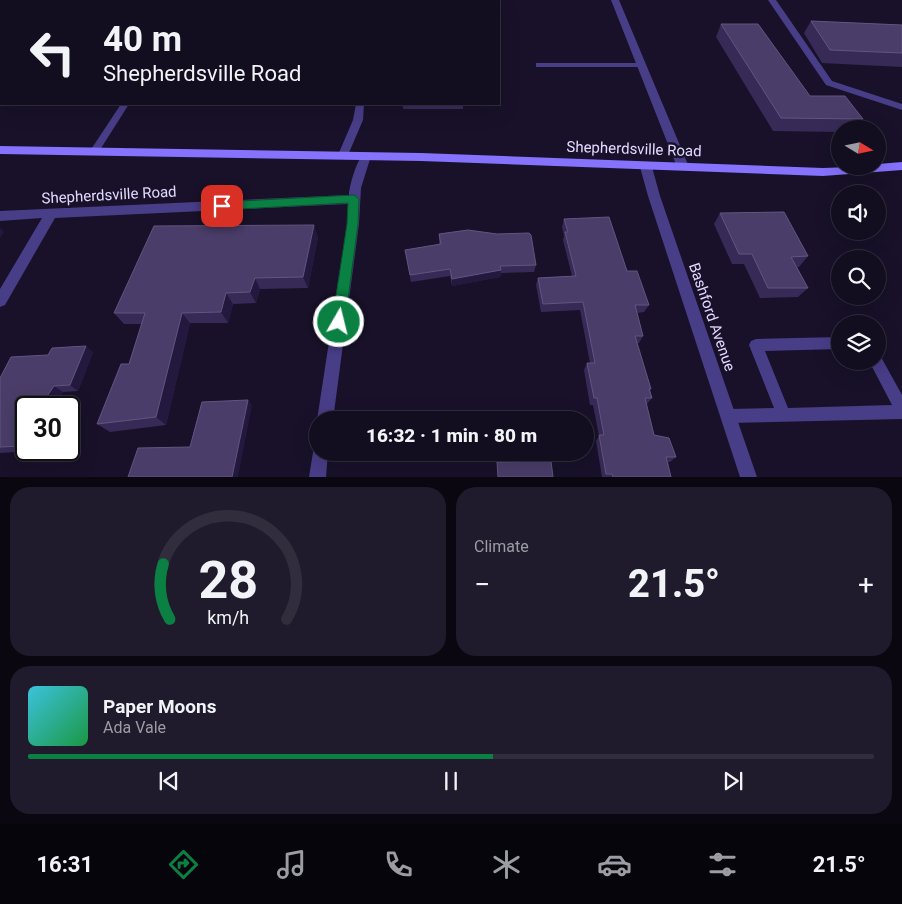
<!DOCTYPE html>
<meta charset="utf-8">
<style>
body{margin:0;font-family:Roboto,sans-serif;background:#1f1b2c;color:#f1f3f6;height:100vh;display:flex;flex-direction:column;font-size:19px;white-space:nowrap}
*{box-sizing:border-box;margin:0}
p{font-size:16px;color:#9c9ca4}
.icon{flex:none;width:28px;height:28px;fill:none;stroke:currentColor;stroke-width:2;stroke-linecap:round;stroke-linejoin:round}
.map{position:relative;height:477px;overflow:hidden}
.panel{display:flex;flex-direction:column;gap:10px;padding:10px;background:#0a0711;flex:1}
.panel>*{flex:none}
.hud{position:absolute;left:0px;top:0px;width:500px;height:105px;box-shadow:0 5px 20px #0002,0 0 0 1px #312d3d;background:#120d1f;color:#f1f3f6;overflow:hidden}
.needle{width:32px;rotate:100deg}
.fabs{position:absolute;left:831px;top:120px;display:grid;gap:10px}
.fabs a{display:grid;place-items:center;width:55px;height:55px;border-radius:50%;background:#120d1f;box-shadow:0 5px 20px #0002,0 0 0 1px #312d3d;font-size:25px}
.speed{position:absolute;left:15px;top:396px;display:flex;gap:10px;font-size:25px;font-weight:700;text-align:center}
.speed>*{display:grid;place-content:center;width:65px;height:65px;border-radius:50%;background:#120d1f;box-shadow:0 5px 20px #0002,0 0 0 1px #312d3d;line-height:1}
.speed .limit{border:2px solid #111;border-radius:8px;background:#fff;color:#111}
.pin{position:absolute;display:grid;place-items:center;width:42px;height:42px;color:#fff;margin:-21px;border-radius:10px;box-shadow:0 2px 8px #0006}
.me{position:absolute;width:55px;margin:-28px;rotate:8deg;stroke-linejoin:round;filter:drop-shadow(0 0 4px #0008)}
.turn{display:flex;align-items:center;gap:18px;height:105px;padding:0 20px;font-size:22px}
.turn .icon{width:65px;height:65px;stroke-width:2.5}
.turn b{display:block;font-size:35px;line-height:42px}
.big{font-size:38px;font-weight:800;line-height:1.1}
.panel .tile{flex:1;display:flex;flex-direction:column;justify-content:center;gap:8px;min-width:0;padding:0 18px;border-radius:20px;background:#1f1b2c}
.panel .dial{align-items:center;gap:0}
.dial svg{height:130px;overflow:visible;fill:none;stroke:#312d3d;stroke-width:7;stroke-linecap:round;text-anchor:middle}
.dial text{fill:#f1f3f6;stroke:none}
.song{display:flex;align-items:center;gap:15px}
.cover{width:60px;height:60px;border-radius:8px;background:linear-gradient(135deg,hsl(190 70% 55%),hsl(140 70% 35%))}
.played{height:5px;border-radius:2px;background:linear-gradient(90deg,#0b8043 55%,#312d3d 55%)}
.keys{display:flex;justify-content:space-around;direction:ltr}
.heat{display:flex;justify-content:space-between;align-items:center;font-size:28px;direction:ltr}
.panel .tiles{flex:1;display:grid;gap:10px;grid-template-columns:1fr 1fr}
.tile:last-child{grid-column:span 2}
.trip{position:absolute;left:309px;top:411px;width:285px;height:50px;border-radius:25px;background:#120d1f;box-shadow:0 5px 20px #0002,0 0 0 1px #312d3d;font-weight:800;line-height:50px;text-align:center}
.tabs{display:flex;height:80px;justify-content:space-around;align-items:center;background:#07050c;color:#9c9ca4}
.tabs .icon{width:35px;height:35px}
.tabs .current{color:#0b8043}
.tabs b{font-size:22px;color:#f1f3f6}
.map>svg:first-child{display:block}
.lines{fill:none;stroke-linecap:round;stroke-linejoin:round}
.service{fill:#483d87;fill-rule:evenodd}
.minor{fill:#483d87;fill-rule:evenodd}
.secondary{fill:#8572fd;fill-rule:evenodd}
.wall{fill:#382a57}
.shaded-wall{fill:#23183d}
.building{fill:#4a3d69;stroke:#625580}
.route{fill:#0b8043;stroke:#07532c}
.labels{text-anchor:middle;stroke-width:5;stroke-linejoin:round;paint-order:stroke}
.street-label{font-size:15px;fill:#e2d9fe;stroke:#181129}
</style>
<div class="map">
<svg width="902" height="477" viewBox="0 0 902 477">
<rect width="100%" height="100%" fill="#181129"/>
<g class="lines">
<!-- service -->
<g class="service">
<polygon points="768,0 776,0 832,81 902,104 902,110 826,85"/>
<rect x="0" y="29" width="1" height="4"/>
<polygon points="536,63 641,63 645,65 641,67 536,67"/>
<polygon points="121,104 129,104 98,153 92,153 90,151"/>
<polygon points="356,104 364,104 363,120 348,155 343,158 338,155 353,120"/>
<polygon points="840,337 840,349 765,351 788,408 892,405 869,361 878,361 878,355 881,357 902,395 902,419 729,423 724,421 722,416 724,411 729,409 774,408 749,345 751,341 756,339"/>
</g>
<!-- minor -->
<g class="minor">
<polygon points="611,0 619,0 689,167 687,170 679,170 677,167"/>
<path d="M366,152L371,156L361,188L359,224L333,420H317L347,224L348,204L55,218L5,305L0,307V289L42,218L0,221V211L349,195C349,186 358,155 366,152Z"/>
<polygon points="646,163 652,167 660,196 757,477 740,477 648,196 640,167"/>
<polygon points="318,445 318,452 328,452 326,477 309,477 314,446"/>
</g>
<!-- secondary -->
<polygon class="secondary" points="0,146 421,153 823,168 878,166 878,164 902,162 902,170 823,176 421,161 0,154"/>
</g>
<!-- wall -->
<g class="wall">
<polygon points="811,21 902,25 902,67 822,63 804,33"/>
<polygon points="721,24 810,96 863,119 856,129 840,129 840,132 773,131 716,37"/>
<rect x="403" y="104" width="60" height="5"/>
<polygon points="720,213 808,256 799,267 797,267 808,288 798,297 760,298 744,264 732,264 714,224"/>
<polygon points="564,219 627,271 649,305 644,312 637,313 643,336 639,343 637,343 651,389 650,390 652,398 646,405 654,435 676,457 670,462 668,462 671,477 602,477 596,441 599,436 593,405 590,405 584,370 587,363 590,363 580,310 541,312 536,285 538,278 572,276 563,240 564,236 562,227"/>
<polygon points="439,234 536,265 534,272 501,273 500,277 452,286 450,276 411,282 405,250 439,244"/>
<polygon points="318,237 308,288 260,289 256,303 233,304 228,323 190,323 166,425 110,432 97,424 129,364 142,324 124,324 114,313"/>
<polygon points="93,352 78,391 63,392 52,408 26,408 26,450 34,450 33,451 0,453 0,378"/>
</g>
<!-- shaded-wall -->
<g class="shaded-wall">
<polygon points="0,0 5,0 4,1 1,1 1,3 0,5"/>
<rect x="200" y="0" width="10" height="1"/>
<polygon points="314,225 318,237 308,288 303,277"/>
<polygon points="0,228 4,232 0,238"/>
<polygon points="501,270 500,277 452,286 452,279"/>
<polygon points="255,278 260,289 256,303 250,292"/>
<polygon points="226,293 233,304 228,323 221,312"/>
<polygon points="182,313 190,323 166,425 156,417"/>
<polygon points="86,346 93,352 78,391 70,385"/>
<polygon points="54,386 63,392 52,408 41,408 43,402"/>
<polygon points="248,400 252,405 238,477 232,477"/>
<polygon points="26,440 26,448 23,446"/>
</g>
<!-- building -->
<g class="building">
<polygon points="131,0 200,0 200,1 130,1"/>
<polygon points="811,21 902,25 902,53 830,50"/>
<polygon points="721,24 758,24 810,96 845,96 863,119 781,118"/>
<polygon points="784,212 808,256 791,257 808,288 768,288 752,254 739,254 720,213"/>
<polygon points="609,217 627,271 637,271 649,305 635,305 643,336 635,336 651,389 649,389 652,398 645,398 654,435 669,438 676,457 666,457 671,477 613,477 612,474 606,474 599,435 604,435 597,398 594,398 587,363 595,363 583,302 543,304 538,278 576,276 565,232 568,232 564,219"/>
<polygon points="314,225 303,277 255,278 250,292 226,293 221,312 182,313 156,417 97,424 121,364 129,364 145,313 114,313 154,226"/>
<polygon points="468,230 497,234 529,233 531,235 536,265 500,266 501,270 452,279 450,269 410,275 405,250 441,244 439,234"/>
<polygon points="86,346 70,385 54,386 43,402 41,408 26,408 26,440 23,446 0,447 0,378 11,357 48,355 52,348"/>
<polygon points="248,400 232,477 128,477 138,448 190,447 202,402"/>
<polygon points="551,461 553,477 498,477 497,462"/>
</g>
<!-- route -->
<polygon class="route" points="354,195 359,199 358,224 345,322 343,326 339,328 334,326 332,322 347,224 348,203 222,210 216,206 222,202"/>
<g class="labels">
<!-- street labels -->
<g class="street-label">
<text transform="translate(634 149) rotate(2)" y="5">Shepherdsville Road</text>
<text transform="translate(109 195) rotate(-3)" y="5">Shepherdsville Road</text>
<text transform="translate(712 317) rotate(71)" y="5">Bashford Avenue</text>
</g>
</g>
</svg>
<div class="fabs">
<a><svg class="needle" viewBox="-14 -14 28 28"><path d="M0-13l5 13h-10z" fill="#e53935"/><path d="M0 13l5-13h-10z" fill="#9c9ca4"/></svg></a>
<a><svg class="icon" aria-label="sound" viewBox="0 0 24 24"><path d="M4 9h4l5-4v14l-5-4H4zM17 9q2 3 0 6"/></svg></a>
<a><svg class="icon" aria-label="search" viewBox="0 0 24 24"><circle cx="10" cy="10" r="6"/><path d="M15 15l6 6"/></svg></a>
<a><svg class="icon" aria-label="layers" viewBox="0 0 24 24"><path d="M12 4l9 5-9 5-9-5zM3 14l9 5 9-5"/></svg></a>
</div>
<div class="speed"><div class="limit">30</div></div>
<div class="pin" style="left:222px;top:206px;background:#d93025"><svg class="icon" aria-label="arrive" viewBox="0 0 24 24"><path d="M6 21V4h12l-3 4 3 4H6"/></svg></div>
<svg class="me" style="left:339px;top:322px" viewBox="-20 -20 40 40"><circle r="17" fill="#0b8043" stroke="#fff" stroke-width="3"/><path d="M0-11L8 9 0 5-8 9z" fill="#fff"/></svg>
<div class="trip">16:32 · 1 min · 80 m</div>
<div class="hud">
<div class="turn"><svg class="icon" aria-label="left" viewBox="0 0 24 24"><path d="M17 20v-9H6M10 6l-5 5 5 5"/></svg><div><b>40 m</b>Shepherdsville Road</div></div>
</div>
</div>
<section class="panel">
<div class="tiles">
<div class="tile dial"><svg viewBox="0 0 100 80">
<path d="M14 69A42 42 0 1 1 86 69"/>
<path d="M14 69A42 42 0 0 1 10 35" stroke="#0b8043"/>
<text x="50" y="56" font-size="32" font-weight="700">28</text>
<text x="50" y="72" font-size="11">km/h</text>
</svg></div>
<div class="tile"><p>Climate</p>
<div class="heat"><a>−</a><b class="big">21.5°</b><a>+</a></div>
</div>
<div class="tile">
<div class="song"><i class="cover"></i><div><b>Paper Moons</b><p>Ada Vale</p></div></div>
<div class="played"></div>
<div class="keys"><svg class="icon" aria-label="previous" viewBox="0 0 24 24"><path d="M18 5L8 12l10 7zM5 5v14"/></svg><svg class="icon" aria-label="pause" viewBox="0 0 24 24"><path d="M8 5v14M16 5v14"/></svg><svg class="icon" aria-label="next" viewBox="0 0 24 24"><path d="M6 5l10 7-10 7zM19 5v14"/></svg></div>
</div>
</div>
</section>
<nav class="tabs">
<b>16:31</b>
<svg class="icon current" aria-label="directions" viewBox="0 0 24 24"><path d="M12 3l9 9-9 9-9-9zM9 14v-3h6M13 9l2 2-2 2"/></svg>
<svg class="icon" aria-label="music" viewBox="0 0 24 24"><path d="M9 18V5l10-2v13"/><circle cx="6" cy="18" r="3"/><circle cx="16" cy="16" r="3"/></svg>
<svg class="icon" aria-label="phone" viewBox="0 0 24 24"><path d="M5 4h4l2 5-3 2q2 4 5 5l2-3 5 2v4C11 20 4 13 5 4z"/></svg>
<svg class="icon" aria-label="climate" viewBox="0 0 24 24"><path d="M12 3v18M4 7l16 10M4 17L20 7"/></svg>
<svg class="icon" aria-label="car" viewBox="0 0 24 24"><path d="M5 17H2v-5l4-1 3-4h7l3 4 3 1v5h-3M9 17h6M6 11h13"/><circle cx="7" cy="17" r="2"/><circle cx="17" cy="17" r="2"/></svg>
<svg class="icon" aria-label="filters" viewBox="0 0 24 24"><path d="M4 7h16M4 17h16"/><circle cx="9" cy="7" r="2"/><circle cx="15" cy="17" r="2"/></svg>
<b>21.5°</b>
</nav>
